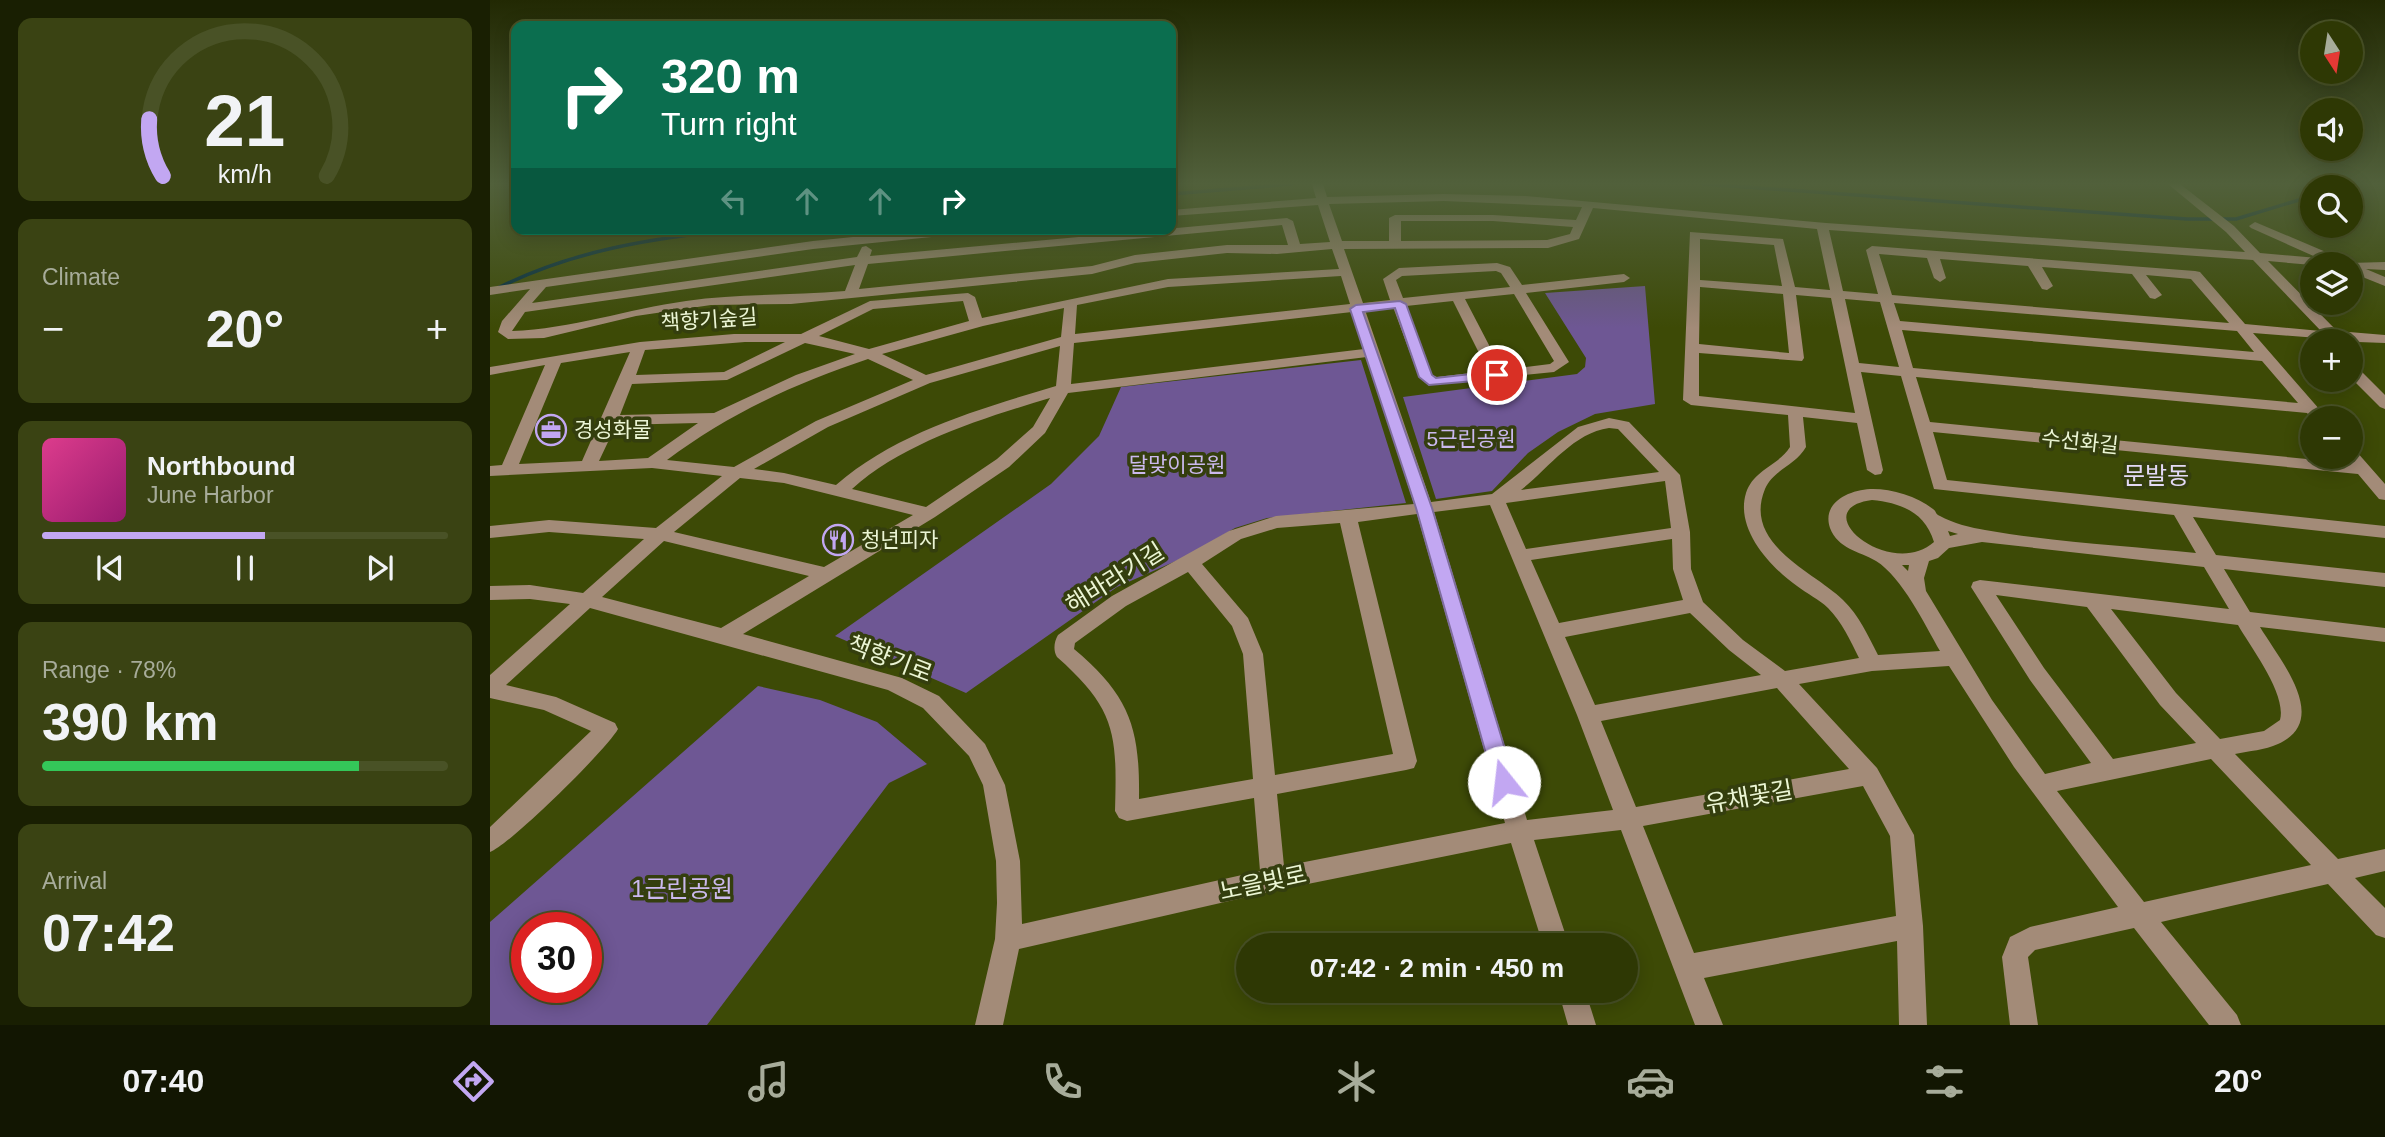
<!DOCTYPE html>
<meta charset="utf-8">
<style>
body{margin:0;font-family:Helvetica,"Noto Sans KR",sans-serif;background:#3a4313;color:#f1f3f6;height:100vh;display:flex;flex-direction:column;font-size:26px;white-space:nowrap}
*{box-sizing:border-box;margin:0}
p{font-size:23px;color:#a7ac9a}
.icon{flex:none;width:38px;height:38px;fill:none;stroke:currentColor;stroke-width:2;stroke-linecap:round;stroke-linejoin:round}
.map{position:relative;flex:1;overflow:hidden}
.side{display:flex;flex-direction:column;gap:18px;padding:18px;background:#191f02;width:490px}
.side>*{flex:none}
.guide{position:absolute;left:21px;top:21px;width:665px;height:214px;border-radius:14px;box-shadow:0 4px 18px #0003,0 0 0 2px #495226;background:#0b6e4f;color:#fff;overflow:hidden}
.needle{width:46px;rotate:168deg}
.controls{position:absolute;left:1810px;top:21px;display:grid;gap:14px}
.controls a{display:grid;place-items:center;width:63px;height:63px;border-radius:50%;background:#2e3804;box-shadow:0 4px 18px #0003,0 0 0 2px #495226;font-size:35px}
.speed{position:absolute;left:21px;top:912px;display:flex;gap:14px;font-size:35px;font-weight:700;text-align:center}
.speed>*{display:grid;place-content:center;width:91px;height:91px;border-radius:50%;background:#2e3804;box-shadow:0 4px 18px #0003,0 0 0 2px #495226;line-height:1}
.speed .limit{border:10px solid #d22;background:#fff;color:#111}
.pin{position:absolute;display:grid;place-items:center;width:60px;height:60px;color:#fff;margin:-30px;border:4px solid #fff;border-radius:50%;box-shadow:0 2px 7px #0007}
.me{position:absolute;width:77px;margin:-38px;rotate:344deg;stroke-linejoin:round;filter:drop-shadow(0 0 5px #0008)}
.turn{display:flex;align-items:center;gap:24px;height:147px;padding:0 35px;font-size:32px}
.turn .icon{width:91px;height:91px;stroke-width:2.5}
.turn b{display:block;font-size:49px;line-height:60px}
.lanes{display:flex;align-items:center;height:66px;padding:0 35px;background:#0003;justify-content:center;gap:35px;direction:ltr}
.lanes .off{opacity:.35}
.big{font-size:52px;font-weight:700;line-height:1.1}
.side .card{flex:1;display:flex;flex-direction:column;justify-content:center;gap:10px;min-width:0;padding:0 24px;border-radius:14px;background:#3a4313}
.side .dial{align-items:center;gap:0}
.dial svg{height:182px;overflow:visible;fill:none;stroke:#495226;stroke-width:7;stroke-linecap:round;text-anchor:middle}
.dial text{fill:#f1f3f6;stroke:none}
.song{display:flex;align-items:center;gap:21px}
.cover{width:84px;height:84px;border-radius:10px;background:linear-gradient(135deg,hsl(330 70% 55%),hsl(320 70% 35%))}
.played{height:7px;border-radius:4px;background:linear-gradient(90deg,#c2a7f2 55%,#495226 55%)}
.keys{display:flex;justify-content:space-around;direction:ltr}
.heat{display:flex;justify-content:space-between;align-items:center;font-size:38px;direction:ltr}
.charge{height:10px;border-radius:5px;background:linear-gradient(90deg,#34c759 78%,#495226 0)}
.trip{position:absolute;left:746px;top:933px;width:402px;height:70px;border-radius:35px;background:#2e3804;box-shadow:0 4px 18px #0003,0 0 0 2px #495226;font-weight:700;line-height:70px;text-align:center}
.menu{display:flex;height:112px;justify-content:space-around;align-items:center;background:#121602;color:#a7ac9a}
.menu .icon{width:49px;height:49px}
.menu .active{color:#c2a7f2}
.menu b{font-size:32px;color:#f1f3f6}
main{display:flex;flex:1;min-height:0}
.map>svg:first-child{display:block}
.green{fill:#6e5794;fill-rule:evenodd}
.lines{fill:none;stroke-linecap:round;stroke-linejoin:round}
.stream{stroke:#012c45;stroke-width:3.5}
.minor{fill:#a38b78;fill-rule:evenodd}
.route{fill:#c2a7f2;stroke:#7e6d9d;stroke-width:2}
.labels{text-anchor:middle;stroke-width:7;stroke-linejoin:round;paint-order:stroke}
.street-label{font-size:21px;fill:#ebf5d4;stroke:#343e0e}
.poi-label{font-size:21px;fill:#ebf5d4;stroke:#343e0e;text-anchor:start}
.park-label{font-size:21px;fill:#cbb9ee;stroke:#343e0e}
.quarter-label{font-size:24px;fill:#e3d9f6;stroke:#343e0e}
.near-street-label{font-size:24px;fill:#ebf5d4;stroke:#343e0e}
.near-park-label{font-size:24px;fill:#cbb9ee;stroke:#343e0e}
</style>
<main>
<section class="side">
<div class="card dial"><svg viewBox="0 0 100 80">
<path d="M14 69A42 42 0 1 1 86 69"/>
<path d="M14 69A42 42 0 0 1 8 44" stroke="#c2a7f2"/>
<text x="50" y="56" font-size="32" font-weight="700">21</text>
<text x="50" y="72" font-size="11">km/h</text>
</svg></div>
<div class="card"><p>Climate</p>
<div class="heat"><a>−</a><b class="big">20°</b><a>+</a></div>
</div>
<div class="card">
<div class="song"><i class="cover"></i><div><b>Northbound</b><p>June Harbor</p></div></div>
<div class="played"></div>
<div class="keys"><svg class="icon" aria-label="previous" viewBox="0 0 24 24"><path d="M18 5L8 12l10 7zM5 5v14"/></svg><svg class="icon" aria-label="pause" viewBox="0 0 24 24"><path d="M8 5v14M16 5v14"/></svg><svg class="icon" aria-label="next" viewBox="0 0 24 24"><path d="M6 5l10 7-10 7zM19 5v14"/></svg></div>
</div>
<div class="card"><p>Range · 78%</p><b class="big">390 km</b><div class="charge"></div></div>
<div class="card"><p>Arrival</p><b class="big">07:42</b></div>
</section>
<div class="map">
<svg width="1895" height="1025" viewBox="0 0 1895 1025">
<rect width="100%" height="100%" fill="#3d4a06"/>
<!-- green -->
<g class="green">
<polygon points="1155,286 1165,404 1105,414 1068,432 1038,453 1002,491 946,499 913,397 1087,374 1095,367 1096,358 1055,293"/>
<polygon points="871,360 916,503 777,518 745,528 695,557 627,587 476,693 345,636 561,484 609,436 631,387"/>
<path d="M268,686L330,700L387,722L437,764L399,783L217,1025H0V922ZM37,928H96V987H37Z"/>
</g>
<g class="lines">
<!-- stream -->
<g class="stream">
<polyline points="1214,184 1697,219 1746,219 1822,196"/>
<polyline points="1849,187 1858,184"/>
<polyline points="681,194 802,184"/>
<path d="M0,292C80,250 166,237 255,229"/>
</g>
<!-- minor -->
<g class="minor">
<path d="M822,184H833L837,197L954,194L1036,196L1336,223L1755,252L1736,232L1678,184H1690L1744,226L1770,253L1828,258L1761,228L1759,226L1765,222L1843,255L1844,259L1859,263L1895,262V270L1876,269L1895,277V286L1860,272V264L1822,265L1778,261L1847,331L1895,335V343L1841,341L1835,334L1828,338L1763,333L1837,418L1822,419L1817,413L1426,377L1440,422L1858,463L1854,457H1860V449L1866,451L1895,484V500L1889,499L1868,474L1443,432L1457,480L1895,526V538L1703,517L1726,555L1895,573V587L1734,569L1760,612L1895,628V642L1770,627C1789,659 1842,720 1788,744C1775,750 1759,751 1745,754L1848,859L1895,849V871L1865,878L1895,908V938L1886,935L1838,884L1671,922L1747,1015L1751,1025H1719L1644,928L1545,950L1538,957L1548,1025H1520L1512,957L1520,937L1540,927L1628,907L1524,767L1459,666L1382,671L1309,684L1387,768L1424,835L1433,926L1437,1025H1409L1407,941L1214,978L1233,1025H1205L1131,830L1044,840L1079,945H1053L1021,843L783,891L529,949L513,1025H485L505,939L507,903L506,861L493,785L479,756L433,708L398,690L100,608L16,685L66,697L125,723L128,729C117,749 21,844 0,852V827L101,731L54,710L0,698V675L80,604L40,599L0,600V586L40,585L93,593L154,539L59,532L0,538V526L59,520L166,528L232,476L162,468L0,476V466L12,465L55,365L0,375V367L150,342L244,334H311L380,301L478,293L485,297L492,318L678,279L849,269L842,249L787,254L737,253L645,263L602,274L301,304L221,305L146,316L54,338L18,339L8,332L12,321L40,289L0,295V287L323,241L443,229H487L481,233L323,249L56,287L42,303L367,257L372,247L376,246L382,250L380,256L797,218L803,221L810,244L840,242L828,205L681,216V210L826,198ZM954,201L1092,207L1086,220L1003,215H905L899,218V241H852L839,204ZM1103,208L1327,229L1340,290L1305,287L1293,239L1200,232L1193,400L1201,405L1298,415L1300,447C1288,466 1264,469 1256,493C1245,529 1280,567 1307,586C1317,594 1329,599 1338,608C1352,622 1360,640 1369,658L1295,671L1253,640L1213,602L1201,569L1200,532L1190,475L1139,422L1119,418L1088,427L1002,494L941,502L875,310L903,307L929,377L939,385L1064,372L1079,362L1036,293L1134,282L1140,278L1134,274L1032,285L1020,267L1007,263L909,268L893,279L900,300L873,303L854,249L1058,248L1089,239ZM911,221H1003L1083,227L1080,234L1057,240L911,241ZM792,225L798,245H737L645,255L602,266L369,289L378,264ZM1339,230L1763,260L1831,331L1755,324L1710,272L1705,271L1382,246L1376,250L1388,294L1353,291ZM1210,239L1284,245L1292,286L1210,280ZM1389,254L1437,258L1444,278L1450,282L1456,278L1450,259L1538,266L1552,289L1557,290L1563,286L1552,267L1642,274L1660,298L1665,299L1672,295L1656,275L1701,279L1739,323L1402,295ZM365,265L355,291C302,296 248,293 196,301C138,309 81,329 22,331L35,312ZM1006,271L1011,273L1020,287L913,298L906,280L912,276ZM851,276L860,304L585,334L587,305L678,287ZM1210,287L1293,294L1299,353L1209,344ZM1024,294L1064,361L1060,364L1012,370L975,299ZM1306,295L1341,298L1365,413L1209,396V353L1312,361L1314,358ZM1355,299L1390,302L1409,367L1369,363ZM473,301L479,321L379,349L329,336L383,309ZM963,301L998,371L947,377L942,375L916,306ZM1404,303L1747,331L1764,352L1410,321ZM574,308L571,337L436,375L392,354L493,326ZM862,312L874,349L581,384L584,343ZM1412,330L1772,361L1808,403L1423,368ZM255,342H295L234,372L146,375L155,350ZM315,343L365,354L306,375L224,413L130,415L142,384L237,380ZM570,346L566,386C490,409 407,432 346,485L294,473L264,469L338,427L440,383ZM140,352L92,461L29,464L71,363ZM877,357L924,504L786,516L739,531L622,596L568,635C564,642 563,650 567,657C627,710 627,735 625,811L629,818L637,821L764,798L770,871L532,924L530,861L515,785L495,744L449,696L412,678L253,634L445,517L519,467L555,433L578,393ZM378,359L423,380L326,421L244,467L177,460C238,414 306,383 378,359ZM1371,372L1411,376L1444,489L1684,515L1706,553C1637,546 1563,542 1495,530C1482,528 1462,523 1450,516C1445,514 1447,512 1443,509C1427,496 1402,489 1383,489C1362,489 1331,501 1340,528C1348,549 1369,551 1386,561C1412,577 1435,625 1450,651L1388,655C1378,636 1369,615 1353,600C1325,572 1252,545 1275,489C1283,470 1306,465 1316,447L1313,417L1367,423L1377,470L1385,475L1391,474L1393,470ZM560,398L543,427L507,459L436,507L362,489C414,442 494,418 560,398ZM208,423L158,458L109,461L126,425ZM1119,428L1128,429L1169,472L1031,490C1058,469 1083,433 1119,428ZM250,478L294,483L423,515L334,567L184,532ZM1175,481L1181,528L1036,549L1016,503ZM1382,500C1411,503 1435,512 1444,542C1400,581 1313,509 1382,500ZM1000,505L1087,715L1123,810L1037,820L944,512ZM927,514L1015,823L794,866L787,794L916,770L924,768L927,761L868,522ZM850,523L903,754L785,775L773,654L758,618L712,564L751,539L787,528ZM1458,531L1468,534L1460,536ZM1182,539L1183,569L1193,600L1069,623L1041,560ZM174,541L319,576L231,628L112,597ZM1492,542L1714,567L1739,609L1490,580L1483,582L1481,587L1540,680L1601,763L1555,774L1502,700L1436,591L1434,578L1439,561L1448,558L1459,548ZM1412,565H1419L1418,571ZM698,572L742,626L753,654L763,779L649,799C650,728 640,696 584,649L585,643L636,606ZM1506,595L1597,607L1670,705L1706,743L1623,759L1554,668ZM1621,609L1748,625C1761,648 1797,694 1790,720L1774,731L1730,739L1686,693ZM1200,613L1239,650L1271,675L1105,705L1075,637ZM1287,688L1359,769L1146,807L1111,721ZM1721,759L1821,865L1654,902L1567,791ZM1373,786L1400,836L1406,916L1204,953L1153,826Z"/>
<polygon points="1860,364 1865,365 1895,395 1895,409 1890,407 1860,377"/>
<polygon points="1068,990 1095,990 1106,1025 1078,1025"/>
</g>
</g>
<!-- sky -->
<linearGradient id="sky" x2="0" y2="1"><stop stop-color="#222903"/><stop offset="0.56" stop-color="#51603b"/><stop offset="1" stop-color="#51603b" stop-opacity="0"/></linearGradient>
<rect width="1895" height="328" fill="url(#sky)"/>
<!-- route -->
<polygon class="route" points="910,301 916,304 942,375 946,378 1007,371 1014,375 1007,379 939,385 929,377 905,308 873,312 942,508 1025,782 1021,788 1014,790 1007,788 1004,782 926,508 860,309 866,305"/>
<!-- icons -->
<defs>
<g id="office-ring" transform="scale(1.575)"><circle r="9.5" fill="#343e0e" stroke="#c2a7f2" stroke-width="1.5"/><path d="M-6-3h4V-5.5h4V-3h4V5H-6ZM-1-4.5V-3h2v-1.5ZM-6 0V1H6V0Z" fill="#c2a7f2"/></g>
<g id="restaurant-ring" transform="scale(1.575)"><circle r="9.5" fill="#343e0e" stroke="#c2a7f2" stroke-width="1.5"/><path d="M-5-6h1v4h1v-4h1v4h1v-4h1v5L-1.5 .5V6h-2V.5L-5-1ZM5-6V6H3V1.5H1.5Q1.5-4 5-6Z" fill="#c2a7f2"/></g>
</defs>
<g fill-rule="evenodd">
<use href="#office-ring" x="61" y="430"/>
<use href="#restaurant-ring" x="348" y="540"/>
</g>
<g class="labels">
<!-- street labels -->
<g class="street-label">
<text transform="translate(219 320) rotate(-4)" y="7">책향기숲길</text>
<text transform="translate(1590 442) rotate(6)" y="7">수선화길</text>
</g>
<!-- poi labels -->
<g class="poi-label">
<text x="84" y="437">경성화물</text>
<text x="371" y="547">청년피자</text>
</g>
<!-- park labels -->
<g class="park-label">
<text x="981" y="446">5근린공원</text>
<text x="687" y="472">달맞이공원</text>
</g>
<!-- quarter labels -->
<g class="quarter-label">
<text x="1666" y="484">문발동</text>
</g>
<!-- near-street labels -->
<g class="near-street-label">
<text transform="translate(625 578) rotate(-32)" y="8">해바라기길</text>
<text transform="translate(400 659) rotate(21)" y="8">책향기로</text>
<text transform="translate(1259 797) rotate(-10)" y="8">유채꽃길</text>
<text transform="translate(773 883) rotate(-12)" y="8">노을빛로</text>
</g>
<!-- near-park labels -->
<g class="near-park-label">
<text x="192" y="897">1근린공원</text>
</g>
</g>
</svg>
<div class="controls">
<a><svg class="needle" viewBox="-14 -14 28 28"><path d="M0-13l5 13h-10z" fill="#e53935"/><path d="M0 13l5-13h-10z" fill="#a7ac9a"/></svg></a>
<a><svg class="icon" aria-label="sound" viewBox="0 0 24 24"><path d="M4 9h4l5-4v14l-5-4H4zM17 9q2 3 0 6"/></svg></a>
<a><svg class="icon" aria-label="search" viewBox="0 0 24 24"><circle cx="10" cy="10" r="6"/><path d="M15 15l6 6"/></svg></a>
<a><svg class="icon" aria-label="layers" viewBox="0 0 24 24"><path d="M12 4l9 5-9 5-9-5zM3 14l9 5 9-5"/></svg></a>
<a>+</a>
<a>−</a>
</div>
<div class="speed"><div class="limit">30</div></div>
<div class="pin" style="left:1007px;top:375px;background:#d93025"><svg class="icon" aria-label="arrive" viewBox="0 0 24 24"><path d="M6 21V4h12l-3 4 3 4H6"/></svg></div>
<svg class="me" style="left:1014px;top:782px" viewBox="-20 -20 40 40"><circle r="19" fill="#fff"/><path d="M0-13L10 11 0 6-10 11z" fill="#c2a7f2"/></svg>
<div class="trip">07:42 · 2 min · 450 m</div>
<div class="guide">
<div class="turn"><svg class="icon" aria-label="right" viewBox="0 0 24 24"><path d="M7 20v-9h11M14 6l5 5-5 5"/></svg><div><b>320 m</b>Turn right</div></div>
<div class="lanes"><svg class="icon off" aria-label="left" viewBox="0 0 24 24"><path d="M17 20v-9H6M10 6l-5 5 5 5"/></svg><svg class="icon off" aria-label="ahead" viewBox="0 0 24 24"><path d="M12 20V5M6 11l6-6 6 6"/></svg><svg class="icon off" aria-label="ahead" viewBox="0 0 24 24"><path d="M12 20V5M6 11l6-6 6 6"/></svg><svg class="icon" aria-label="right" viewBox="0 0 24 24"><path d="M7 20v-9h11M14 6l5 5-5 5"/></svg></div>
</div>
</div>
</main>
<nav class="menu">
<b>07:40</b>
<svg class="icon active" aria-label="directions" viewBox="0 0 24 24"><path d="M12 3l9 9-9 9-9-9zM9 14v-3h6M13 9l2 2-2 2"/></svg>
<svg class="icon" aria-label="music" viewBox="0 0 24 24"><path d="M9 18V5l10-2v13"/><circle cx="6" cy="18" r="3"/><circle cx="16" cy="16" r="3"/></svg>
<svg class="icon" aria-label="phone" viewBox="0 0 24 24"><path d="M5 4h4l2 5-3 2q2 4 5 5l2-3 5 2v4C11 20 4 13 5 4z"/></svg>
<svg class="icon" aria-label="climate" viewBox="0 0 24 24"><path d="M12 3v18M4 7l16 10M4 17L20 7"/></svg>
<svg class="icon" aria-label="car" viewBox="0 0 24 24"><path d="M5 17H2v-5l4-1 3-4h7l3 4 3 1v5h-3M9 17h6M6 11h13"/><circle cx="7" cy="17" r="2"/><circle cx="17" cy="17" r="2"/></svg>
<svg class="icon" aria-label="filters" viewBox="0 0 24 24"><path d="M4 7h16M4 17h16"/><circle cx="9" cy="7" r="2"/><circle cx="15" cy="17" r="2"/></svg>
<b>20°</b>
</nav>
